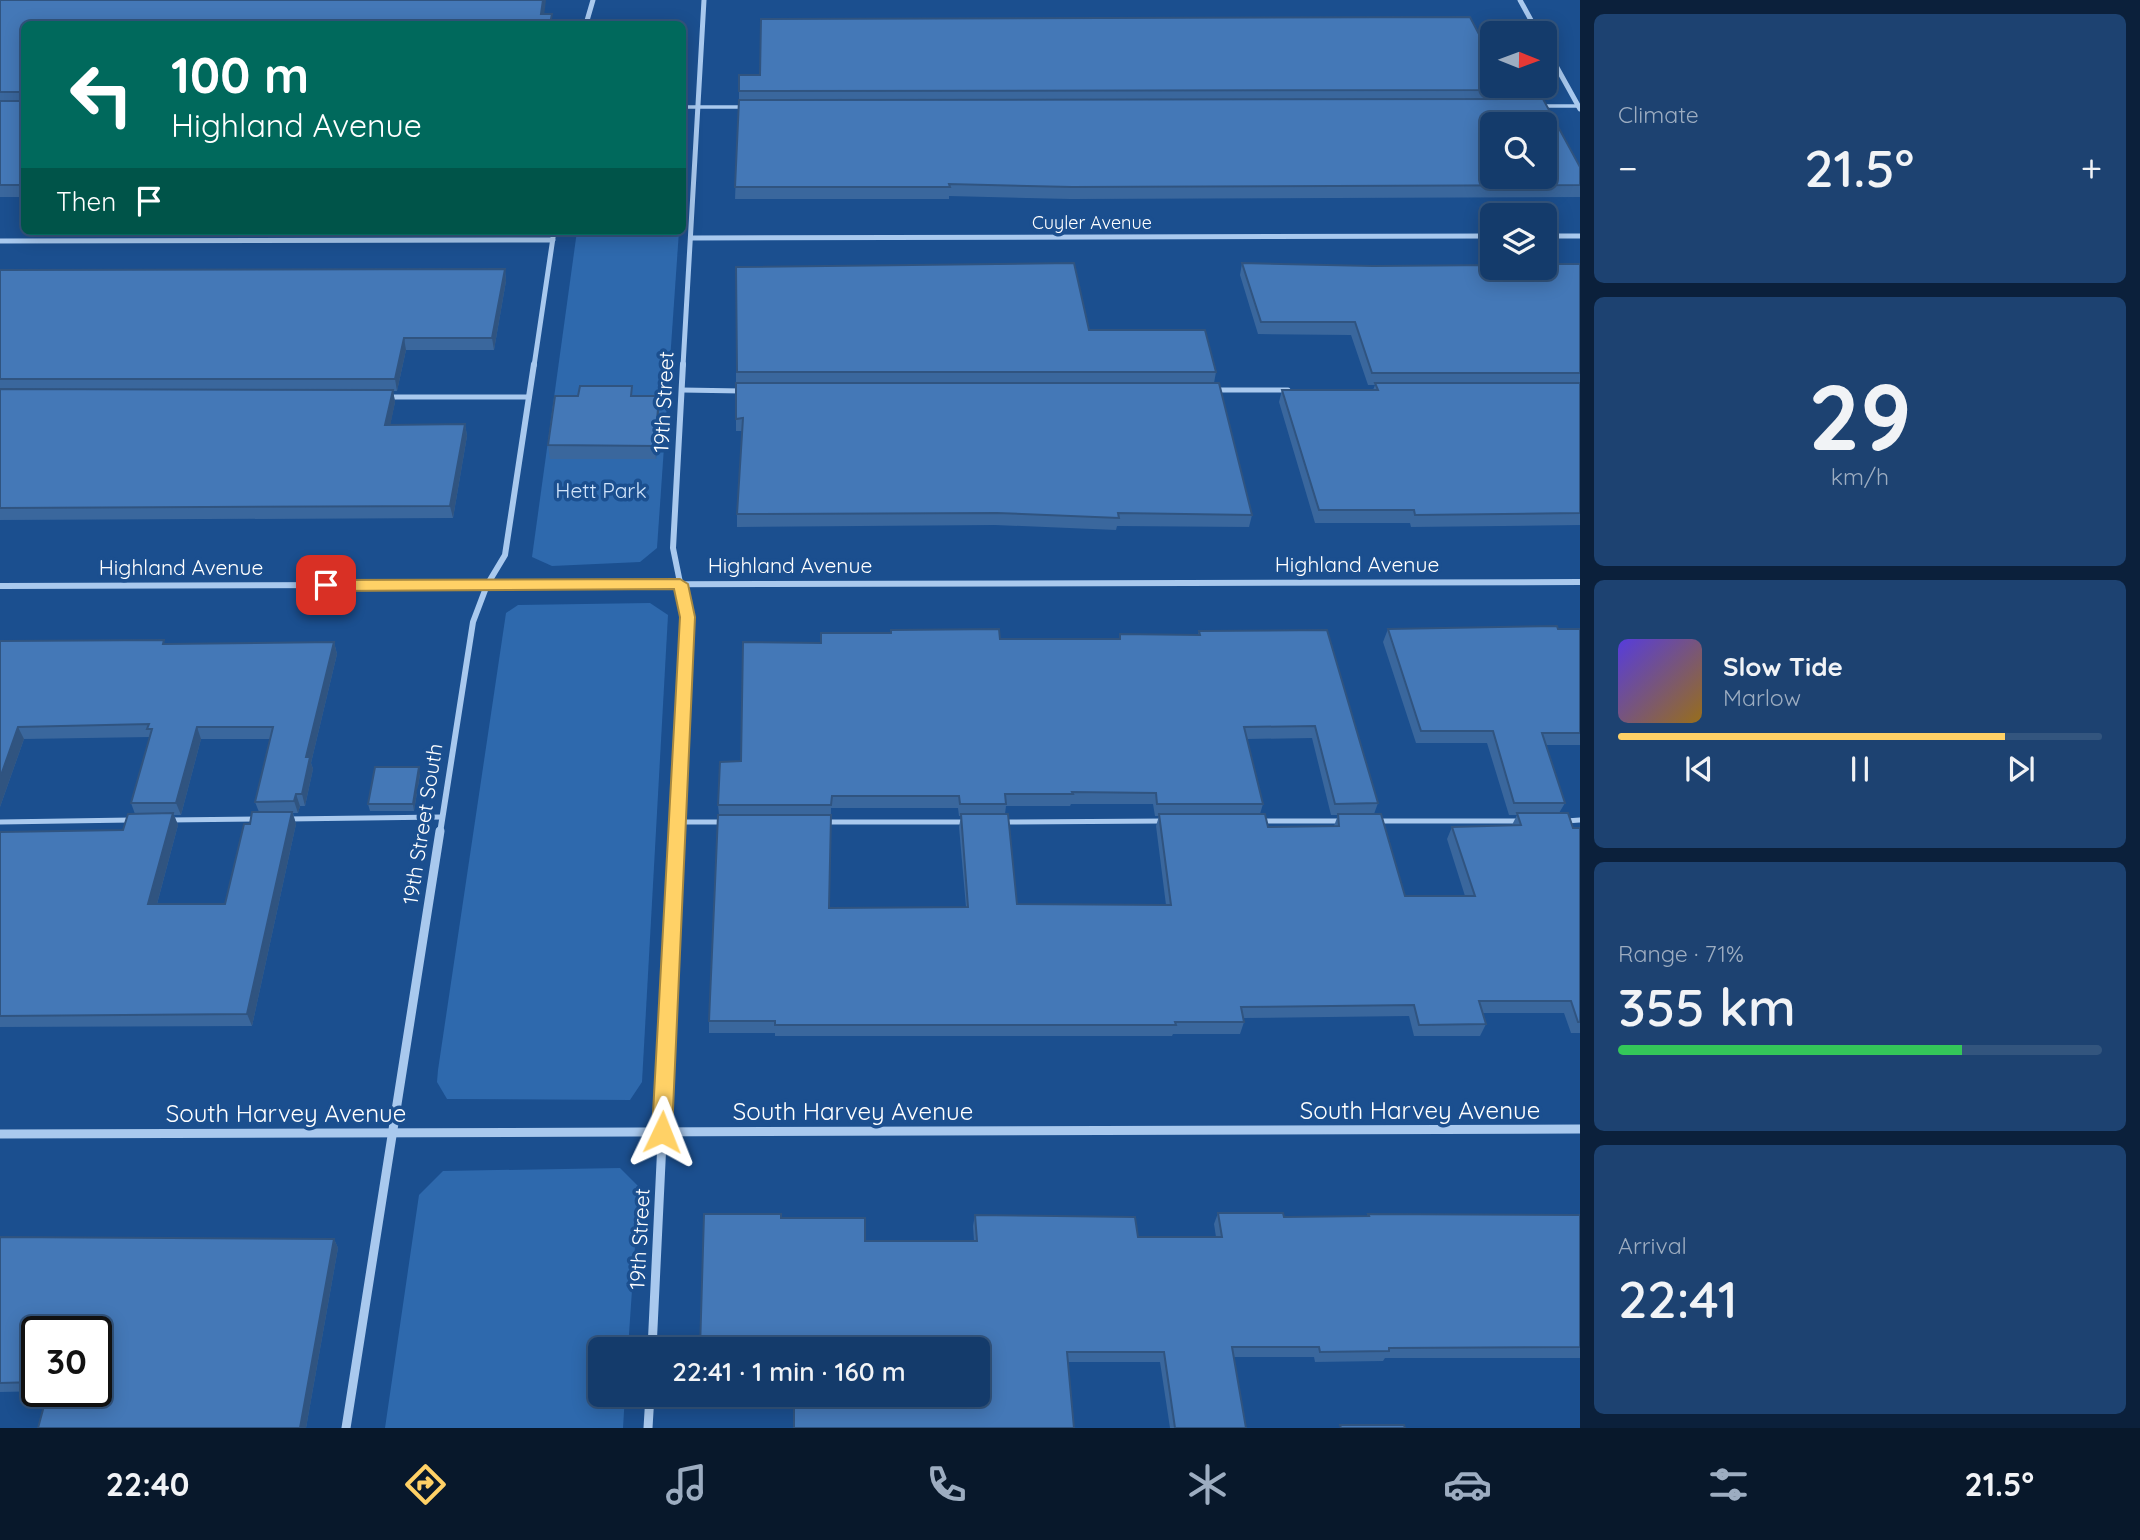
<!DOCTYPE html>
<meta charset="utf-8">
<style>
body{margin:0;font-family:Quicksand,sans-serif;background:#1d4271;color:#f1f3f6;height:100vh;display:flex;flex-direction:column;font-size:26px;white-space:nowrap}
*{box-sizing:border-box;margin:0}
p{font-size:23px;color:#9dadc1}
.icon{flex:none;width:38px;height:38px;fill:none;stroke:currentColor;stroke-width:2;stroke-linecap:round;stroke-linejoin:round}
.map{position:relative;flex:1;overflow:hidden}
.drawer{display:flex;flex-direction:column;gap:14px;padding:14px;background:#0b203b;width:560px}
.drawer>*{flex:none}
.guide{position:absolute;left:21px;top:21px;width:665px;height:214px;border-radius:10px;box-shadow:0 4px 18px #0003,0 0 0 2px #33557e;background:#00695c;color:#fff;overflow:hidden}
.needle{width:46px;rotate:91deg}
.buttons{position:absolute;left:1480px;top:21px;display:grid;gap:14px}
.buttons a{display:grid;place-items:center;width:77px;height:77px;border-radius:10px;background:#143b6b;box-shadow:0 4px 18px #0003,0 0 0 2px #33557e;font-size:35px}
.speed{position:absolute;left:21px;top:1316px;display:flex;gap:14px;font-size:35px;font-weight:700;text-align:center}
.speed>*{display:grid;place-content:center;width:91px;height:91px;border-radius:50%;background:#143b6b;box-shadow:0 4px 18px #0003,0 0 0 2px #33557e;line-height:1}
.speed .limit{border:4px solid #111;border-radius:10px;background:#fff;color:#111}
.pin{position:absolute;display:grid;place-items:center;width:60px;height:60px;color:#fff;margin:-30px;border-radius:14px;box-shadow:0 4px 10px #0006}
.me{position:absolute;width:77px;margin:-38px;rotate:2deg;stroke-linejoin:round;filter:drop-shadow(0 0 5px #0008)}
.turn{display:flex;align-items:center;gap:24px;height:147px;padding:0 35px;font-size:32px}
.turn .icon{width:91px;height:91px;stroke-width:2.5}
.turn b{display:block;font-size:49px;line-height:60px}
.then{display:flex;align-items:center;height:66px;padding:0 35px;background:#0003;gap:14px;font-size:26px}
.big{font-size:52px;font-weight:600;line-height:1.1}
.drawer .tile{flex:1;display:flex;flex-direction:column;justify-content:center;gap:10px;min-width:0;padding:0 24px;border-radius:10px;background:#1d4271}
.drawer .dial{align-items:center;gap:0}
.dial b{font-size:91px;line-height:1}
.song{display:flex;align-items:center;gap:21px}
.cover{width:84px;height:84px;border-radius:10px;background:linear-gradient(135deg,hsl(250 70% 55%),hsl(40 70% 35%))}
.played{height:7px;border-radius:4px;background:linear-gradient(90deg,#ffd166 80%,#33557e 80%)}
.keys{display:flex;justify-content:space-around;direction:ltr}
.heat{display:flex;justify-content:space-between;align-items:center;font-size:38px;direction:ltr}
.charge{height:10px;border-radius:5px;background:linear-gradient(90deg,#34c759 71%,#33557e 0)}
.trip{position:absolute;left:588px;top:1337px;width:402px;height:70px;border-radius:10px;background:#143b6b;box-shadow:0 4px 18px #0003,0 0 0 2px #33557e;font-weight:600;line-height:70px;text-align:center}
.menu{display:flex;height:112px;justify-content:space-around;align-items:center;background:#08182b;color:#9dadc1}
.menu .icon{width:49px;height:49px}
.menu .active{color:#ffd166}
.menu b{font-size:32px;color:#f1f3f6}
main{display:flex;flex:1;min-height:0}
.map>svg:first-child{display:block}
.green{fill:#2e69ad}
.lines{fill:none;stroke-linecap:round;stroke-linejoin:round}
.service-far1{stroke:#a9c9ee;stroke-width:3.5}
.service{stroke:#a9c9ee;stroke-width:5}
.minor-far2{stroke:#a9c9ee;stroke-width:5}
.minor-far1{stroke:#a9c9ee;stroke-width:6}
.minor{stroke:#a9c9ee;stroke-width:9}
.wall{fill:#3a679d;fill-rule:evenodd}
.shaded-wall{fill:#305480}
.building{fill:#4478b7;stroke:#305480;stroke-width:2;fill-rule:evenodd}
.route{fill:#ffd166;stroke:#a68842;stroke-width:2}
.labels{text-anchor:middle;stroke-width:7;stroke-linejoin:round;paint-order:stroke}
.far-street-label{font-size:18px;fill:#fff;stroke:#1b4f8f}
.street-label{font-size:21px;fill:#fff;stroke:#1b4f8f}
.park-label{font-size:21px;fill:#cfe3fa;stroke:#1b4f8f}
.near-street-label{font-size:24px;fill:#fff;stroke:#1b4f8f}
</style>
<main>
<div class="map">
<svg width="1580" height="1428" viewBox="0 0 1580 1428">
<rect width="100%" height="100%" fill="#1b4f8f"/>
<!-- green -->
<g class="green">
<polygon points="577,231 679,231 657,548 640,562 552,566 532,557"/>
<polygon points="650,603 668,615 642,1082 630,1100 447,1099 437,1082 438,1070 506,613 518,605"/>
<polygon points="620,1168 639,1187 628,1349 600,1349 600,1395 625,1395 623,1428 385,1428 419,1195 443,1171"/>
</g>
<g class="lines">
<!-- service-far1 -->
<g class="service-far1">
<polyline points="1541,106 1580,106"/>
<polyline points="682,107 744,107"/>
</g>
<!-- service -->
<g class="service">
<polyline points="682,390 742,391"/>
<polyline points="1213,390 1288,390"/>
<polyline points="388,397 529,397"/>
<polyline points="288,819 442,817"/>
<polyline points="169,820 257,819"/>
<polyline points="1261,821 1342,821"/>
<polyline points="1377,821 1521,821"/>
<polyline points="1566,821 1580,820"/>
<polyline points="0,822 131,820"/>
<polyline points="677,822 723,822"/>
<polyline points="827,822 964,822"/>
<polyline points="1002,822 1164,821"/>
</g>
<!-- minor-far2 -->
<g class="minor-far2">
<polyline points="1520,0 1538,33"/>
<polyline points="586,24 593,0"/>
<polyline points="1545,46 1580,109"/>
<polyline points="1545,236 1580,236"/>
<polyline points="691,238 1493,236"/>
<polyline points="0,241 553,240"/>
<polyline points="534,366 554,231"/>
<polyline points="683,366 704,0"/>
</g>
<!-- minor-far1 -->
<g class="minor-far1">
<polyline points="0,586 1580,582"/>
<polyline points="440,833 473,622 487,585 505,555 534,364"/>
<polyline points="677,833 687,617 673,548 683,364"/>
</g>
<!-- minor -->
<g class="minor">
<polyline points="0,1134 1580,1129"/>
<polyline points="652,1349 677,831"/>
<polyline points="346,1428 440,831"/>
<polyline points="648,1428 650,1395"/>
</g>
</g>
<!-- wall -->
<g class="wall">
<polygon points="0,0 544,14 24,24 24,197 0,197"/>
<polygon points="739,75 1508,90 1505,99 1580,167 1580,197 1071,199 949,196 949,199 735,199 739,100"/>
<polygon points="1242,263 1373,266 1580,264 1580,525 1411,527 1410,523 1315,523 1279,402 1282,390 1373,390 1375,385 1368,385 1351,335 1258,334 1240,275"/>
<polygon points="736,267 1089,330 1216,372 1214,383 1252,515 1249,527 1117,526 1116,530 995,525 737,527 737,514 742,431 736,431"/>
<polygon points="505,269 506,281 494,350 406,350 397,391 393,391 395,402 390,425 465,424 467,436 453,518 0,520 0,270"/>
<polygon points="633,396 659,396 659,410 656,459 550,459 548,445"/>
<path d="M1388,629H1580V745H1546L1565,803L1559,813L1573,828H1580V1033H1571L1564,1013H1482L1486,1024L1480,1036H1414L1409,1016L1243,1018L1244,1022L1240,1034H1173L1172,1036H775V1033H709V1021L719,815L718,805L821,643L1000,639H1119L1120,634L1198,635L1199,631L1327,630L1378,803L1374,814L1405,896H1465L1447,839L1452,827L1512,825L1517,815H1509L1487,743H1416L1383,642ZM1312,738L1331,815H1338L1334,826L1268,827L1260,814L1263,804L1247,739ZM1071,804H1153L1155,816H1159L1156,826L1166,905L1017,904L1005,814L1006,806H1070ZM831,808H958L959,816H961L959,827L966,907L829,908Z"/>
<path d="M0,641L166,644L334,642L337,654L311,763L313,769L305,806H300L298,813H293L296,824L252,1026L0,1027V832L123,830L135,814L131,803L150,737L24,739L0,807ZM201,739H270L255,802L259,812L225,904H157L178,825L174,815H181Z"/>
<polygon points="420,774 414,811 370,811 368,804"/>
<polygon points="1218,1213 1284,1217 1367,1216 1368,1214 1580,1215 1580,1358 1385,1358 1383,1361 1315,1362 1314,1357 1234,1357 1246,1428 1170,1428 1160,1362 1068,1362 978,1395 781,1218 865,1241 974,1241 973,1226 975,1215 1138,1237 1216,1237 1214,1224"/>
<path d="M0,1237L334,1239L338,1248L306,1428H38L47,1391L0,1392ZM37,1332L96,1391H37Z"/>
</g>
<!-- shaded-wall -->
<g class="shaded-wall">
<polygon points="543,0 546,0 543,24 541,14"/>
<polygon points="505,269 506,281 494,350 492,338"/>
<polygon points="404,338 406,350 397,391 395,379"/>
<polygon points="393,390 395,402 388,437 385,425"/>
<polygon points="659,396 659,410 656,459 655,446"/>
<polygon points="465,424 467,436 453,518 450,506"/>
<polygon points="334,642 337,654 311,763 313,769 305,806 302,794 306,757"/>
<polygon points="18,727 24,739 0,807 0,778"/>
<polygon points="197,727 201,739 181,815 176,803"/>
<polygon points="419,767 420,774 414,811 413,804"/>
<polygon points="296,794 300,806 298,813 294,801"/>
<polygon points="292,812 296,824 252,1026 247,1014"/>
<polygon points="173,813 178,825 154,915 148,904"/>
<polygon points="334,1239 338,1248 306,1428 300,1428"/>
</g>
<!-- building -->
<g class="building">
<polygon points="0,0 543,0 541,14 552,14 550,24 24,24 24,185 0,185 0,101 21,101 24,96 21,92 0,92"/>
<polygon points="1470,17 1493,61 1493,86 1505,86 1508,90 739,91 739,75 760,75 761,19"/>
<path d="M1543,99L1580,167V185L1072,187L949,184L950,187H735L739,100ZM1493,124H1545V177H1493Z"/>
<polygon points="1074,263 1089,330 1205,330 1216,372 737,372 736,267"/>
<polygon points="1242,263 1373,266 1493,265 1493,268 1545,268 1545,264 1580,264 1580,373 1372,373 1355,322 1261,322"/>
<polygon points="505,269 492,338 404,338 395,379 0,379 0,270"/>
<polygon points="736,383 1219,383 1252,515 1118,513 1119,518 997,513 737,514 743,418 736,419"/>
<polygon points="1375,383 1580,383 1580,513 1415,515 1414,510 1319,510 1282,390 1378,390"/>
<polygon points="580,386 632,386 631,396 659,396 655,446 548,445 555,396 578,396"/>
<polygon points="0,389 393,390 385,425 465,424 450,506 0,508"/>
<polygon points="1557,626 1558,629 1580,629 1580,733 1542,733 1565,803 1514,803 1493,731 1421,731 1388,629"/>
<polygon points="999,629 1000,639 1120,639 1120,634 1200,635 1199,631 1327,630 1378,803 1335,804 1315,726 1244,727 1263,804 1157,804 1156,793 1072,792 1073,794 1005,794 1006,804 960,804 959,796 832,796 831,805 718,805 720,762 741,761 743,642 821,643 821,633 891,633 891,630"/>
<polygon points="164,640 163,644 334,642 306,757 310,757 302,794 296,794 294,801 255,802 273,727 197,727 176,803 131,803 152,729 147,729 149,724 18,727 0,778 0,641"/>
<polygon points="375,767 419,767 413,804 368,804"/>
<polygon points="252,812 292,812 247,1014 0,1016 0,832 123,830 128,814 173,813 148,904 225,904 244,824 250,824"/>
<polygon points="1517,813 1568,813 1573,828 1580,828 1580,1022 1578,1022 1571,1001 1479,1001 1486,1024 1419,1025 1414,1005 1241,1007 1244,1022 1175,1022 1176,1025 775,1025 775,1021 709,1021 718,815 831,815 829,908 968,907 961,814 1008,814 1017,904 1171,905 1159,814 1265,814 1268,827 1339,826 1338,814 1381,814 1405,896 1475,896 1452,827 1521,825"/>
<polygon points="1218,1213 1283,1213 1284,1217 1369,1216 1368,1214 1580,1215 1580,1347 1389,1348 1389,1351 1320,1352 1319,1347 1232,1347 1246,1428 1175,1428 1164,1352 1067,1352 1074,1428 794,1428 794,1395 978,1395 978,1349 700,1349 704,1214 781,1214 781,1218 865,1218 865,1241 977,1241 975,1215 1135,1217 1138,1237 1222,1237"/>
<polygon points="0,1237 334,1239 300,1428 38,1428 48,1391 96,1391 96,1332 37,1332 37,1382 0,1383"/>
<polygon points="1340,1425 1404,1425 1405,1428 1341,1428"/>
</g>
<!-- route -->
<polygon class="route" points="680,579 688,584 695,617 672,1132 669,1138 662,1141 655,1138 652,1132 680,617 674,589 326,591 318,585 326,580"/>
<g class="labels">
<!-- far-street labels -->
<g class="far-street-label">
<text x="1092" y="229">Cuyler Avenue</text>
</g>
<!-- street labels -->
<g class="street-label">
<text transform="translate(664 402) rotate(-87)" y="7">19th Street</text>
<text x="1357" y="572">Highland Avenue</text>
<text x="790" y="573">Highland Avenue</text>
<text x="181" y="575">Highland Avenue</text>
<text transform="translate(423 824) rotate(-81)" y="7">19th Street South</text>
<text transform="translate(640 1239) rotate(-87)" y="7">19th Street</text>
</g>
<!-- park labels -->
<g class="park-label">
<text x="601" y="498">Hett Park</text>
</g>
<!-- near-street labels -->
<g class="near-street-label">
<text x="1420" y="1119">South Harvey Avenue</text>
<text x="853" y="1120">South Harvey Avenue</text>
<text x="286" y="1122">South Harvey Avenue</text>
</g>
</g>
</svg>
<div class="buttons">
<a><svg class="needle" viewBox="-14 -14 28 28"><path d="M0-13l5 13h-10z" fill="#e53935"/><path d="M0 13l5-13h-10z" fill="#9dadc1"/></svg></a>
<a><svg class="icon" aria-label="search" viewBox="0 0 24 24"><circle cx="10" cy="10" r="6"/><path d="M15 15l6 6"/></svg></a>
<a><svg class="icon" aria-label="layers" viewBox="0 0 24 24"><path d="M12 4l9 5-9 5-9-5zM3 14l9 5 9-5"/></svg></a>
</div>
<div class="speed"><div class="limit">30</div></div>
<div class="pin" style="left:326px;top:585px;background:#d93025"><svg class="icon" aria-label="arrive" viewBox="0 0 24 24"><path d="M6 21V4h12l-3 4 3 4H6"/></svg></div>
<svg class="me" style="left:662px;top:1132px" viewBox="-20 -20 40 40"><path d="M0-17L14 15 0 8-14 15z" fill="#ffd166" stroke="#fff" stroke-width="4"/></svg>
<div class="trip">22:41 · 1 min · 160 m</div>
<div class="guide">
<div class="turn"><svg class="icon" aria-label="left" viewBox="0 0 24 24"><path d="M17 20v-9H6M10 6l-5 5 5 5"/></svg><div><b>100 m</b>Highland Avenue</div></div>
<div class="then">Then<svg class="icon" aria-label="arrive" viewBox="0 0 24 24"><path d="M6 21V4h12l-3 4 3 4H6"/></svg></div>
</div>
</div>
<section class="drawer">
<div class="tile"><p>Climate</p>
<div class="heat"><a>−</a><b class="big">21.5°</b><a>+</a></div>
</div>
<div class="tile dial"><b>29</b><p>km/h</p></div>
<div class="tile">
<div class="song"><i class="cover"></i><div><b>Slow Tide</b><p>Marlow</p></div></div>
<div class="played"></div>
<div class="keys"><svg class="icon" aria-label="previous" viewBox="0 0 24 24"><path d="M18 5L8 12l10 7zM5 5v14"/></svg><svg class="icon" aria-label="pause" viewBox="0 0 24 24"><path d="M8 5v14M16 5v14"/></svg><svg class="icon" aria-label="next" viewBox="0 0 24 24"><path d="M6 5l10 7-10 7zM19 5v14"/></svg></div>
</div>
<div class="tile"><p>Range · 71%</p><b class="big">355 km</b><div class="charge"></div></div>
<div class="tile"><p>Arrival</p><b class="big">22:41</b></div>
</section>
</main>
<nav class="menu">
<b>22:40</b>
<svg class="icon active" aria-label="directions" viewBox="0 0 24 24"><path d="M12 3l9 9-9 9-9-9zM9 14v-3h6M13 9l2 2-2 2"/></svg>
<svg class="icon" aria-label="music" viewBox="0 0 24 24"><path d="M9 18V5l10-2v13"/><circle cx="6" cy="18" r="3"/><circle cx="16" cy="16" r="3"/></svg>
<svg class="icon" aria-label="phone" viewBox="0 0 24 24"><path d="M5 4h4l2 5-3 2q2 4 5 5l2-3 5 2v4C11 20 4 13 5 4z"/></svg>
<svg class="icon" aria-label="climate" viewBox="0 0 24 24"><path d="M12 3v18M4 7l16 10M4 17L20 7"/></svg>
<svg class="icon" aria-label="car" viewBox="0 0 24 24"><path d="M5 17H2v-5l4-1 3-4h7l3 4 3 1v5h-3M9 17h6M6 11h13"/><circle cx="7" cy="17" r="2"/><circle cx="17" cy="17" r="2"/></svg>
<svg class="icon" aria-label="filters" viewBox="0 0 24 24"><path d="M4 7h16M4 17h16"/><circle cx="9" cy="7" r="2"/><circle cx="15" cy="17" r="2"/></svg>
<b>21.5°</b>
</nav>
